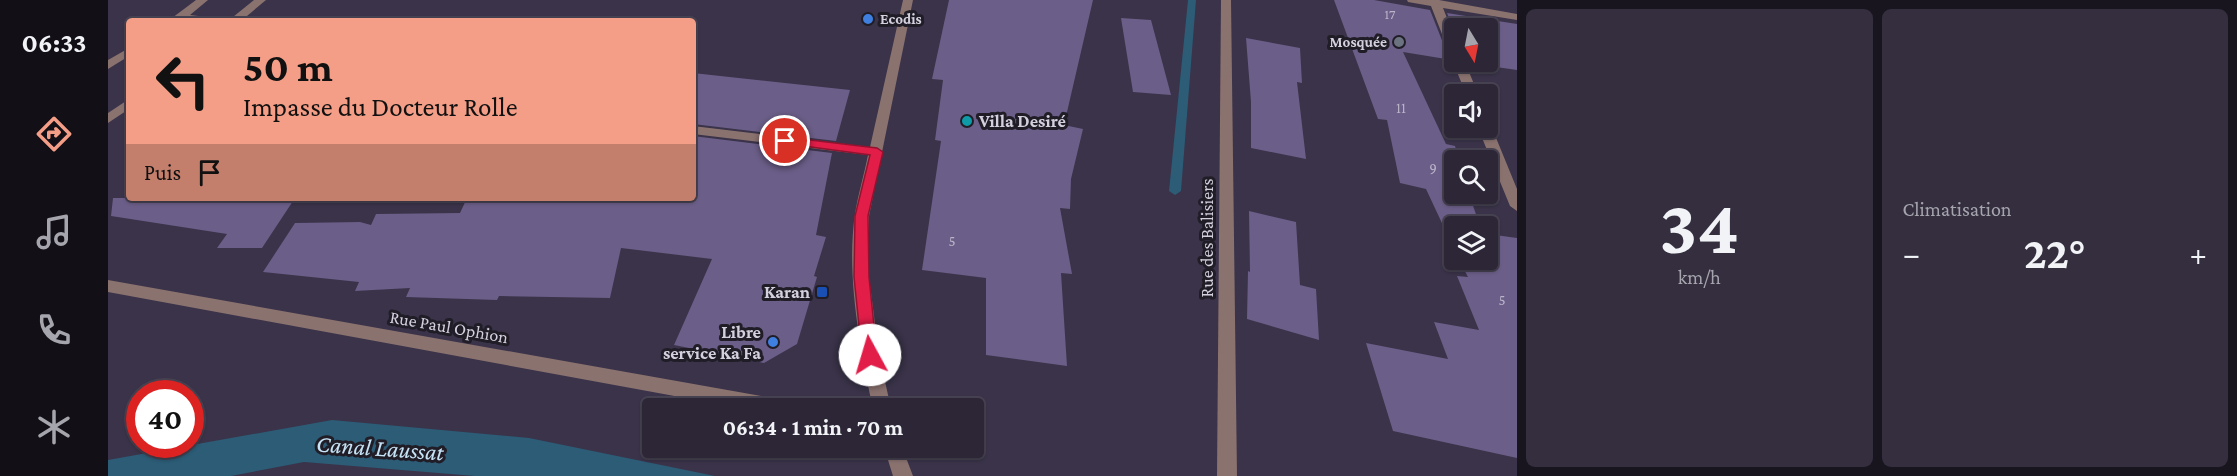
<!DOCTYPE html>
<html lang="fr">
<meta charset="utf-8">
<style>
body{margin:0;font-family:"Crimson Pro",serif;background:#342e3f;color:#f1f3f6;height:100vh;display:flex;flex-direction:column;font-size:22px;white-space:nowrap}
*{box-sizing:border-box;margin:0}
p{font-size:20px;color:#a6a5ad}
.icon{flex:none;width:33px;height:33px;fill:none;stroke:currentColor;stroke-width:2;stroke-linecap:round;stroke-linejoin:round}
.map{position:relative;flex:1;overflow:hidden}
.side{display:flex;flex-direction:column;gap:9px;padding:9px;background:#18151e;width:720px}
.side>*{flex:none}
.hud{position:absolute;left:18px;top:18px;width:570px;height:183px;border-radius:6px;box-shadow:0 2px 4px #0004,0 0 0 2px #484352;background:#f49e87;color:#111;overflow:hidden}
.needle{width:39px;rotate:170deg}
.controls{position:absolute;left:1336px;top:18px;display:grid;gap:12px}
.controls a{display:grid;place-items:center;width:54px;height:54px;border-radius:6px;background:#2c2637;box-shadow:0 2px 4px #0004,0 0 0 2px #484352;font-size:30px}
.speed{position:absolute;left:18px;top:380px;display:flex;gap:12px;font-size:30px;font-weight:700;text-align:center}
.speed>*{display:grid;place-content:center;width:78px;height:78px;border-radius:50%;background:#2c2637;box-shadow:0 2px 4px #0004,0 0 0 2px #484352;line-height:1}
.speed .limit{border:9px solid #d22;background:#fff;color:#111}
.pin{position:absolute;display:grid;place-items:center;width:51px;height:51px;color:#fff;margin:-26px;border:3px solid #fff;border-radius:50%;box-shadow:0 2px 6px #0007}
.me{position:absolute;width:66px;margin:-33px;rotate:354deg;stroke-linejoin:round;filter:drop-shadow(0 0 4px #0008)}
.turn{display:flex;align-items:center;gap:21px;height:126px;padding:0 18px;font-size:27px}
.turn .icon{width:78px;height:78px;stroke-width:2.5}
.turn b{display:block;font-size:42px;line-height:51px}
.then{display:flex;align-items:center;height:57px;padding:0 18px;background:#0003;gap:12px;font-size:22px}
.big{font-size:45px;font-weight:700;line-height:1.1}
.side .widget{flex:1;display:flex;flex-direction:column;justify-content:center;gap:9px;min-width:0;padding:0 21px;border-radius:9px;background:#342e3f}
.side .dial{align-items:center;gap:0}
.dial b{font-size:78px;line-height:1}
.heat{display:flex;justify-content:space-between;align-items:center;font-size:33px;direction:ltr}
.side .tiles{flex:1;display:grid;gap:9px;grid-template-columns:repeat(2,1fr)}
.trip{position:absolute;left:534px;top:398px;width:342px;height:60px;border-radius:6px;background:#2c2637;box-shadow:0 2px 4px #0004,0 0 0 2px #484352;font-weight:700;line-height:60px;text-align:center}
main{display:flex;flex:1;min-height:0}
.dock{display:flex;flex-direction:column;width:108px;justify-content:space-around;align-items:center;background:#120f16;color:#a6a5ad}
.dock .icon{width:42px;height:42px}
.dock .active{color:#f49e87}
.dock b{font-size:27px;color:#f1f3f6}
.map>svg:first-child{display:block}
.water{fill:#2c5c76}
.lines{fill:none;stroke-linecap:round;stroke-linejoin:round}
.stream{fill:#2c5c76;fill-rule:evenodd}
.building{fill:#6b5e88}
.minor{fill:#8a726f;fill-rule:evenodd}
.route{fill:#e11d48;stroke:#92132f;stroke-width:1.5}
.shop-dot{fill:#3f7fe0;stroke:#201d27;stroke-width:2}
.worship-dot{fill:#6b7280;stroke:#201d27;stroke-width:2}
.culture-dot{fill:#0f9aa8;stroke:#201d27;stroke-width:2}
.transit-dot{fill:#1a4fb4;stroke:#201d27;stroke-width:2}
.labels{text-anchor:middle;stroke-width:6;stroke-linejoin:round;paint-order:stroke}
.far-number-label{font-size:14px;fill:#bab4c8}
.far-poi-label{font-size:15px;font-weight:bold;fill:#d4d0de;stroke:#201d27;text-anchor:start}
.number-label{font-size:15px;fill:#bab4c8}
.poi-label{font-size:18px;font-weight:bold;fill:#d4d0de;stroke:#201d27;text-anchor:end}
.street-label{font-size:18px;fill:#d4d0de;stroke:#201d27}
.near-water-label{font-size:24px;font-style:italic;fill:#c7e4f6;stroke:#201d27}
</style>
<main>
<nav class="dock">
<b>06:33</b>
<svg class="icon active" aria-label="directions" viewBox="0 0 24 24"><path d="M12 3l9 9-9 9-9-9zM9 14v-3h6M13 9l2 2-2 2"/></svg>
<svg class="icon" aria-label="music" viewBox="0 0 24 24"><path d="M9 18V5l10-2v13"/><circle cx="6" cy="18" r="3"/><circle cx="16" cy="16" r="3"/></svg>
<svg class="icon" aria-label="phone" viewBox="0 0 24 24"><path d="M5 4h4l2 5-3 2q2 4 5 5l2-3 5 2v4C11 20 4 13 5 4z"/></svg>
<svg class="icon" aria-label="climate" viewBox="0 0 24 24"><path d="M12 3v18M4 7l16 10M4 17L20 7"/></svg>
</nav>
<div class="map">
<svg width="1409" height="476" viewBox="0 0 1409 476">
<rect width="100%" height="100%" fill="#3a3349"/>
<!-- water -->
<polygon class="water" points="224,420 421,438 607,476 367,476 196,462 123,476 0,476 0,460"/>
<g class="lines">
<!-- stream -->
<polygon class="stream" points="1080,0 1088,0 1073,191 1067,195 1061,191"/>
</g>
<!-- building -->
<g class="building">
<polygon points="841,0 985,0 956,125 975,129 963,179 962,209 952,208 964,274 953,273 959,366 878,355 878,278 814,270 833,141 827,140 835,80 824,79"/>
<polygon points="1226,0 1266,0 1322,10 1339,53 1345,58 1344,60 1295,52 1338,144 1347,146 1351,160 1347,160 1347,194 1361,194 1372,226 1347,226 1347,251 1318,189 1292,183 1279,120 1270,119"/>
<polygon points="1339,13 1409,24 1409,70 1360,63 1380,62 1380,28 1347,28 1347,32"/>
<polygon points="1013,18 1043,20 1063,95 1025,92"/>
<polygon points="1138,38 1192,48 1194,83 1189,82 1198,159 1143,148 1143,102"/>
<polygon points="585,73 742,90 728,141 585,124"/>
<polygon points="585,136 724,153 708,235 718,237 706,276 709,277 689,344 656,363 566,345 604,259 513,248 502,298 391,296 389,300 298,297 302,288 247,291 251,282 155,272 187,223 252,222 263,225 268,214 352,213 359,198 585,198"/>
<polygon points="5,198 187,198 154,248 109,248 119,234 3,216"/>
<polygon points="1141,211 1188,222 1192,285 1208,289 1211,340 1139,319 1140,271 1142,272"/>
<polygon points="1380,234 1409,238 1409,458 1285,431 1258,343 1340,359 1326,322 1371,330 1349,276 1360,277 1351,260 1380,260"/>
</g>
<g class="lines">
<!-- minor -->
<g class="minor">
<polygon points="88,0 100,0 82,15 107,18 113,21 60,21"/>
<polygon points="146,0 158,0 133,21 120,21"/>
<path d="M795,0H805L761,216V277L771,355L783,408H765C752,349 738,274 747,214C750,195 756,175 760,155L585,134V126L762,147Z"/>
<polygon points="1113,0 1123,0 1129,476 1109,476"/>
<polygon points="1299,0 1331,0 1409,14 1409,20 1335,8 1347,38 1347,56 1341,52 1323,6 1300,2"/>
<polygon points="21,48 21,56 0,69 0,60"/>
<polygon points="1347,59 1347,62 1357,62 1370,94 1358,94 1345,62"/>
<polygon points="21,99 21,109 0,123 0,113"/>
<polygon points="1380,125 1384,128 1409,189 1409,211 1402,206 1370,128 1380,128"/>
<polygon points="0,280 675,400 681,402 684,408 632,408 0,292"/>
<polygon points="776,447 794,447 805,476 785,476"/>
</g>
</g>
<!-- route -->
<polygon class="route" points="677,137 769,148 775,152 760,216 761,277 769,355 767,360 762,362 756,360 754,355 746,277 747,216 762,155 673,143 673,138"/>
<!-- markers -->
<g class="shop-dot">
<circle cx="760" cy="19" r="6"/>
<circle cx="665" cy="342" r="6"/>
</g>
<circle class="worship-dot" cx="1291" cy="42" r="6"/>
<circle class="culture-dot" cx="859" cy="121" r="6"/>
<rect class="transit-dot" x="708" y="286" width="12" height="12" rx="3"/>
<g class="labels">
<!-- far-number labels -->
<g class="far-number-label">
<text x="1282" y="19">17</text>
</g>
<!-- far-poi labels -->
<g class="far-poi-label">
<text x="772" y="24">Ecodis</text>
<text x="1279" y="47" text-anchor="end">Mosquée</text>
</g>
<!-- number labels -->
<g class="number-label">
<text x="1293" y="113">11</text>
<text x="1325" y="173">9</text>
<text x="844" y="246">5</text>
<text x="1394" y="305">5</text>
</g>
<!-- poi labels -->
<g class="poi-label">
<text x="871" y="127" text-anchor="start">Villa Desiré</text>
<text x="702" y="298">Karan</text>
<text x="653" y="338">Libre<tspan x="653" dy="21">service Ka Fa</tspan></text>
</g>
<!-- street labels -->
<g class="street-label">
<text transform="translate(1099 238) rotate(-90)" y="6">Rue des Balisiers</text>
<text transform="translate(341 327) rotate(10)" y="6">Rue Paul Ophion</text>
</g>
<!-- near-water labels -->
<g class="near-water-label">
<text transform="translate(272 448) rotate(4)" y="8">Canal Laussat</text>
</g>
</g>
</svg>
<div class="controls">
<a><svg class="needle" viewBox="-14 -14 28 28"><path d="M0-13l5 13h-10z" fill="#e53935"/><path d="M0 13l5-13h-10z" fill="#a6a5ad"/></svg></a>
<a><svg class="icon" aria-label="sound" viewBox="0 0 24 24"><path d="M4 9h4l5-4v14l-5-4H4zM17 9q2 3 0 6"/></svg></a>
<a><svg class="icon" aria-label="search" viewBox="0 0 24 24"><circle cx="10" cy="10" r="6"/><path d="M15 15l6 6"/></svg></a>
<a><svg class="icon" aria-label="layers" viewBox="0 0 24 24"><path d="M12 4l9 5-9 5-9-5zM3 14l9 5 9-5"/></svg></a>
</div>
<div class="speed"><div class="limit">40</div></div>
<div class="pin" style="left:677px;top:141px;background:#d93025"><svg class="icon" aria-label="arrive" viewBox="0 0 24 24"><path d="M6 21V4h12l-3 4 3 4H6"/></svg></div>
<svg class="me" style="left:762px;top:355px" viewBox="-20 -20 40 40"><circle r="19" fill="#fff"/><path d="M0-13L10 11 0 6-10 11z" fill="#e11d48"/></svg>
<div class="trip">06:34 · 1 min · 70 m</div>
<div class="hud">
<div class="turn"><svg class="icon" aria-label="left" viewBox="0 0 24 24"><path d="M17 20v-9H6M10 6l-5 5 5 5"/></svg><div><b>50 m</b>Impasse du Docteur Rolle</div></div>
<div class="then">Puis<svg class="icon" aria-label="arrive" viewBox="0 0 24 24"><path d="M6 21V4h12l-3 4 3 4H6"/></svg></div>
</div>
</div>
<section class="side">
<div class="tiles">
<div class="widget dial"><b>34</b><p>km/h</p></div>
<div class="widget"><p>Climatisation</p>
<div class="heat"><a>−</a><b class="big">22°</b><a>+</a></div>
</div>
</div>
</section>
</main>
